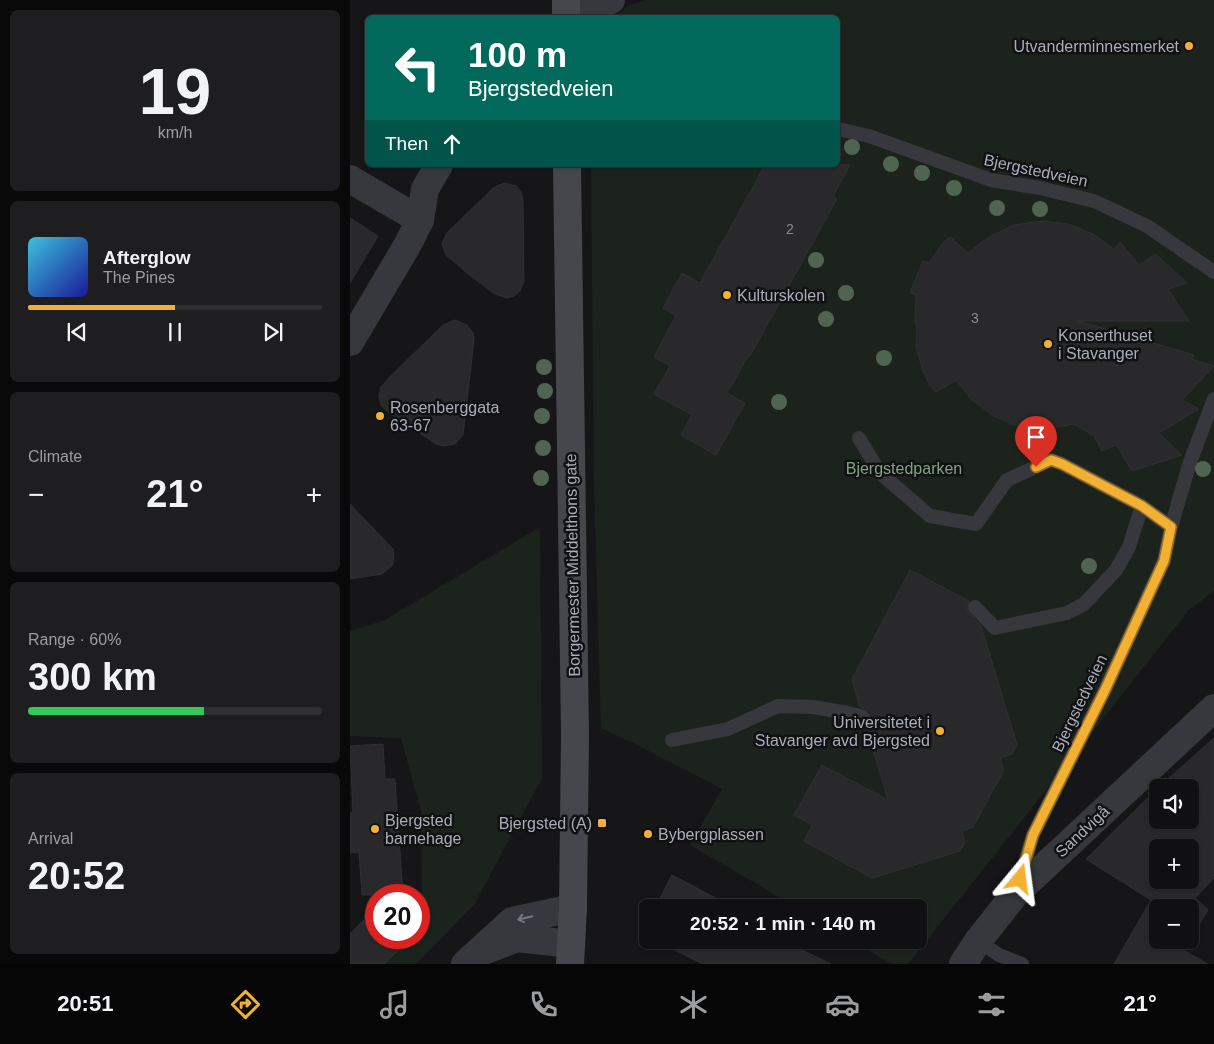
<!DOCTYPE html>
<meta charset="utf-8">
<style>
body{margin:0;font-family:Arial,sans-serif;background:#1e1e20;color:#f1f3f6;height:100vh;display:flex;flex-direction:column;font-size:19px;white-space:nowrap}
*{box-sizing:border-box;margin:0}
p{font-size:16px;color:#9c9d9f}
.icon{flex:none;width:28px;height:28px;fill:none;stroke:currentColor;stroke-width:2;stroke-linecap:round;stroke-linejoin:round}
.map{position:relative;flex:1;overflow:hidden}
.sheet{display:flex;flex-direction:column;gap:10px;padding:10px;background:#09090a;width:350px}
.sheet>*{flex:none}
.guide{position:absolute;left:15px;top:15px;width:475px;height:152px;border-radius:8px;box-shadow:0 1px 4px #0004,0 0 0 1px #303032;background:#00695c;color:#fff;overflow:hidden}
.tools{position:absolute;left:799px;top:779px;display:grid;gap:10px}
.tools a{display:grid;place-items:center;width:50px;height:50px;border-radius:8px;background:#101012;box-shadow:0 1px 4px #0004,0 0 0 1px #303032;font-size:25px}
.speed{position:absolute;left:15px;top:884px;display:flex;gap:10px;font-size:25px;font-weight:700;text-align:center}
.speed>*{display:grid;place-content:center;width:65px;height:65px;border-radius:50%;background:#101012;box-shadow:0 1px 4px #0004,0 0 0 1px #303032;line-height:1}
.speed .limit{border:8px solid #d22;background:#fff;color:#111}
.pin{position:absolute;display:grid;place-items:center;width:42px;height:42px;color:#fff;margin:-51px -21px;border-radius:50% 50% 50% 0;rotate:-45deg;box-shadow:0 0 5px #0007}
.pin .icon{rotate:45deg}
.me{position:absolute;width:55px;margin:-28px;rotate:16deg;stroke-linejoin:round;filter:drop-shadow(0 0 4px #0008)}
.turn{display:flex;align-items:center;gap:18px;height:105px;padding:0 20px;font-size:22px}
.turn .icon{width:65px;height:65px;stroke-width:2.5}
.turn b{display:block;font-size:35px;line-height:42px}
.then{display:flex;align-items:center;height:48px;padding:0 20px;background:#0003;gap:10px;font-size:19px}
.big{font-size:38px;font-weight:800;line-height:1.1}
.sheet .tile{flex:1;display:flex;flex-direction:column;justify-content:center;gap:8px;min-width:0;padding:0 18px;border-radius:8px;background:#1e1e20}
.sheet .dial{align-items:center;gap:0}
.dial b{font-size:65px;line-height:1}
.song{display:flex;align-items:center;gap:15px}
.cover{width:60px;height:60px;border-radius:8px;background:linear-gradient(135deg,hsl(190 70% 55%),hsl(240 70% 35%))}
.played{height:5px;border-radius:2px;background:linear-gradient(90deg,#f2b134 50%,#303032 50%)}
.keys{display:flex;justify-content:space-around;direction:ltr}
.heat{display:flex;justify-content:space-between;align-items:center;font-size:28px;direction:ltr}
.charge{height:8px;border-radius:4px;background:linear-gradient(90deg,#34c759 60%,#303032 0)}
.trip{position:absolute;left:289px;top:899px;width:288px;height:50px;border-radius:8px;background:#101012;box-shadow:0 1px 4px #0004,0 0 0 1px #303032;font-weight:800;line-height:50px;text-align:center}
.tab-bar{display:flex;height:80px;justify-content:space-around;align-items:center;background:#060607;color:#9c9d9f}
.tab-bar .icon{width:35px;height:35px}
.tab-bar .selected{color:#f2b134}
.tab-bar b{font-size:22px;color:#f1f3f6}
main{display:flex;flex:1;min-height:0}
.map>svg:first-child{display:block}
.green{fill:#1c231d}
.building{fill:#29292c;stroke:#303034;fill-rule:evenodd}
.lines{fill:none;stroke-linecap:round;stroke-linejoin:round}
.service{stroke:#37383d;stroke-width:14}
.minor{stroke:#37383d;stroke-width:28}
.secondary{stroke:#45474d;stroke-width:28}
.tree{fill:#506452}
.oneway{stroke:#757881}
.route-casing{stroke:#9d7322;stroke-width:12}
.route{stroke:#f2b134;stroke-width:9}
.poi-dot{fill:#f2b134;stroke:#111113;stroke-width:2}
.labels{text-anchor:middle;stroke-width:5;stroke-linejoin:round;paint-order:stroke}
.number-label{font-size:14px;fill:#888b94}
.poi-label{font-size:16px;fill:#a8adb8;stroke:#111113;text-anchor:start}
.street-label{font-size:16px;fill:#a8adb8;stroke:#111113}
.park-label{font-size:16px;fill:#7fa381;stroke:#111113}
</style>
<main>
<section class="sheet">
<div class="tile dial"><b>19</b><p>km/h</p></div>
<div class="tile">
<div class="song"><i class="cover"></i><div><b>Afterglow</b><p>The Pines</p></div></div>
<div class="played"></div>
<div class="keys"><svg class="icon" aria-label="previous" viewBox="0 0 24 24"><path d="M18 5L8 12l10 7zM5 5v14"/></svg><svg class="icon" aria-label="pause" viewBox="0 0 24 24"><path d="M8 5v14M16 5v14"/></svg><svg class="icon" aria-label="next" viewBox="0 0 24 24"><path d="M6 5l10 7-10 7zM19 5v14"/></svg></div>
</div>
<div class="tile"><p>Climate</p>
<div class="heat"><a>−</a><b class="big">21°</b><a>+</a></div>
</div>
<div class="tile"><p>Range · 60%</p><b class="big">300 km</b><div class="charge"></div></div>
<div class="tile"><p>Arrival</p><b class="big">20:52</b></div>
</section>
<div class="map">
<svg width="864" height="964" viewBox="0 0 864 964">
<rect width="100%" height="100%" fill="#161618"/>
<!-- green -->
<g class="green">
<polygon points="296,0 864,0 864,591 839,610 558,964 542,964 501,940 568,940 568,908 446,907 340,845 372,789 285,744 251,728 244,485 241,165 488,165 488,18 266,17 276,7"/>
<path d="M190,527L192,778L124,905L66,964H0C0,935 0,937 26,928V938H69V914L72,913L71,811L51,738L0,736V631L35,620Z"/>
</g>
<!-- building -->
<g class="building">
<polygon points="415,165 500,165 483,196 487,199 400,356 399,355 377,393 395,403 366,455 331,435 342,415 304,394 320,366 304,357 324,319 326,315 313,308 332,273 350,283"/>
<polygon points="154,183 166,186 171,192 173,200 174,281 170,291 164,296 157,298 145,294 117,273 96,255 92,244 97,233 143,188"/>
<polygon points="0,218 28,236 0,283"/>
<polygon points="692,221 718,224 743,234 764,249 770,242 789,265 806,254 837,283 818,289 839,321 728,321 844,355 841,359 864,366 832,400 849,409 809,433 832,455 782,471 766,445 752,451 744,436 724,424 696,429 669,427 644,416 622,400 606,380 586,392 580,385 574,373 566,348 567,329 565,320 566,295 560,293 573,261 579,263 592,244 600,237 618,253 639,237 664,225"/>
<polygon points="105,320 117,325 123,333 124,338 120,375 113,435 105,444 94,446 86,444 37,411 31,405 29,397 31,387 41,376 93,325"/>
<polygon points="0,504 43,549 44,557 42,566 32,574 0,579"/>
<polygon points="560,570 619,601 617,610 631,626 667,745 662,754 650,758 654,770 623,827 612,831 615,842 610,851 522,878 454,841 462,825 444,815 472,765 538,800 516,725 521,720 521,714 519,711 510,707 502,679"/>
<path d="M864,738V878L845,898L858,910L840,939V908H808V940H839L833,950L858,964H764L801,900L736,859L808,788V820H840V788H808ZM808,848H840V880H808Z"/>
<polygon points="33,744 35,779 45,779 53,895 12,895 9,852 0,853 0,813 3,812 0,746"/>
<polygon points="322,875 377,904 376,908 305,908"/>
<polygon points="26,908 26,938 34,938 51,947 34,964 0,964 0,934"/>
<polygon points="305,940 431,940 481,964 353,964"/>
</g>
<g class="lines">
<!-- service -->
<g class="service">
<polyline points="488,129 519,136 641,180 690,188 744,201 797,226 864,272"/>
<polyline points="509,438 530,473 580,516 626,524 657,480 701,460 712,464 792,506"/>
<polyline points="625,607 645,628 717,613 734,604 766,570 779,547 792,506 821,527"/>
<polyline points="322,740 378,729 428,706 463,707 498,713 513,717"/>
<polyline points="668,885 683,835 755,690 814,561 821,527 840,462 864,399"/>
<polyline points="628,941 649,955 672,964"/>
</g>
<!-- minor -->
<g class="minor">
<polyline points="216,10 250,4 261,0"/>
<polyline points="0,179 70,220"/>
<polyline points="0,342 58,244 70,220 75,189 89,165"/>
<polyline points="136,950 167,938 221,944"/>
<polyline points="115,964 162,921 223,908"/>
<polyline points="613,964 628,941 666,893 864,708"/>
</g>
<!-- secondary -->
<g class="secondary">
<polyline points="216,18 216,0"/>
<polyline points="217,165 225,735 223,908 220,964"/>
</g>
</g>
<!-- trees -->
<g class="tree">
<circle cx="502" cy="147" r="8"/>
<circle cx="541" cy="164" r="8"/>
<circle cx="572" cy="173" r="8"/>
<circle cx="604" cy="188" r="8"/>
<circle cx="647" cy="208" r="8"/>
<circle cx="690" cy="209" r="8"/>
<circle cx="466" cy="260" r="8"/>
<circle cx="496" cy="293" r="8"/>
<circle cx="476" cy="319" r="8"/>
<circle cx="534" cy="358" r="8"/>
<circle cx="194" cy="367" r="8"/>
<circle cx="195" cy="391" r="8"/>
<circle cx="429" cy="402" r="8"/>
<circle cx="192" cy="416" r="8"/>
<circle cx="193" cy="448" r="8"/>
<circle cx="853" cy="469" r="8"/>
<circle cx="191" cy="478" r="8"/>
<circle cx="739" cy="566" r="8"/>
</g>
<!-- one-way arrows -->
<defs><path id="oneway-shaft" d="M-6 0H5M1.5-3L5.5 0L1.5 3" fill="none" stroke-width="1.6" stroke-linecap="round" stroke-linejoin="round" transform="scale(1.25)"/></defs>
<use class="oneway" href="#oneway-shaft" transform="translate(175 918) rotate(167)"/>
<g class="lines">
<!-- route casing -->
<g class="route-casing">
<polyline id="route" points="670,879 683,835 755,690 814,561 821,527 792,506 712,464 701,460 686,467"/>
</g>
<!-- route -->
<use href="#route" class="route"/>
</g>
<!-- markers -->
<g class="poi-dot">
<circle cx="839" cy="46" r="5"/>
<circle cx="377" cy="295" r="5"/>
<circle cx="698" cy="344" r="5"/>
<circle cx="30" cy="416" r="5"/>
<circle cx="590" cy="731" r="5"/>
<rect x="247" y="818" width="10" height="10" rx="2.5"/>
<circle cx="25" cy="829" r="5"/>
<circle cx="298" cy="834" r="5"/>
</g>
<g class="labels">
<!-- number labels -->
<g class="number-label">
<text x="440" y="234">2</text>
<text x="625" y="323">3</text>
</g>
<!-- poi labels -->
<g class="poi-label">
<text x="829" y="52" text-anchor="end">Utvanderminnesmerket</text>
<text x="387" y="301">Kulturskolen</text>
<text x="708" y="341">Konserthuset<tspan x="708" dy="18">i Stavanger</tspan></text>
<text x="40" y="413">Rosenberggata<tspan x="40" dy="18">63-67</tspan></text>
<text x="580" y="728" text-anchor="end">Universitetet i<tspan x="580" dy="18">Stavanger avd Bjergsted</tspan></text>
<text x="35" y="826">Bjergsted<tspan x="35" dy="18">barnehage</tspan></text>
<text x="242" y="829" text-anchor="end">Bjergsted (A)</text>
<text x="308" y="840">Bybergplassen</text>
</g>
<!-- street labels -->
<g class="street-label">
<text transform="translate(686 170) rotate(12)" y="6">Bjergstedveien</text>
<text transform="translate(222 565) rotate(-91)" y="6">Borgermester Middelthons gate</text>
<text transform="translate(729 703) rotate(-64)" y="6">Bjergstedveien</text>
<text transform="translate(732 831) rotate(-43)" y="6">Sandvigå</text>
</g>
<!-- park labels -->
<g class="park-label">
<text x="554" y="474">Bjergstedparken</text>
</g>
</g>
</svg>
<div class="tools">
<a><svg class="icon" aria-label="sound" viewBox="0 0 24 24"><path d="M4 9h4l5-4v14l-5-4H4zM17 9q2 3 0 6"/></svg></a>
<a>+</a>
<a>−</a>
</div>
<div class="speed"><div class="limit">20</div></div>
<div class="pin" style="left:686px;top:467px;background:#d93025"><svg class="icon" aria-label="arrive" viewBox="0 0 24 24"><path d="M6 21V4h12l-3 4 3 4H6"/></svg></div>
<svg class="me" style="left:670px;top:879px" viewBox="-20 -20 40 40"><path d="M0-17L14 15 0 8-14 15z" fill="#f2b134" stroke="#fff" stroke-width="4"/></svg>
<div class="trip">20:52 · 1 min · 140 m</div>
<div class="guide">
<div class="turn"><svg class="icon" aria-label="left" viewBox="0 0 24 24"><path d="M17 20v-9H6M10 6l-5 5 5 5"/></svg><div><b>100 m</b>Bjergstedveien</div></div>
<div class="then">Then<svg class="icon" aria-label="ahead" viewBox="0 0 24 24"><path d="M12 20V5M6 11l6-6 6 6"/></svg></div>
</div>
</div>
</main>
<nav class="tab-bar">
<b>20:51</b>
<svg class="icon selected" aria-label="directions" viewBox="0 0 24 24"><path d="M12 3l9 9-9 9-9-9zM9 14v-3h6M13 9l2 2-2 2"/></svg>
<svg class="icon" aria-label="music" viewBox="0 0 24 24"><path d="M9 18V5l10-2v13"/><circle cx="6" cy="18" r="3"/><circle cx="16" cy="16" r="3"/></svg>
<svg class="icon" aria-label="phone" viewBox="0 0 24 24"><path d="M5 4h4l2 5-3 2q2 4 5 5l2-3 5 2v4C11 20 4 13 5 4z"/></svg>
<svg class="icon" aria-label="climate" viewBox="0 0 24 24"><path d="M12 3v18M4 7l16 10M4 17L20 7"/></svg>
<svg class="icon" aria-label="car" viewBox="0 0 24 24"><path d="M5 17H2v-5l4-1 3-4h7l3 4 3 1v5h-3M9 17h6M6 11h13"/><circle cx="7" cy="17" r="2"/><circle cx="17" cy="17" r="2"/></svg>
<svg class="icon" aria-label="filters" viewBox="0 0 24 24"><path d="M4 7h16M4 17h16"/><circle cx="9" cy="7" r="2"/><circle cx="15" cy="17" r="2"/></svg>
<b>21°</b>
</nav>
